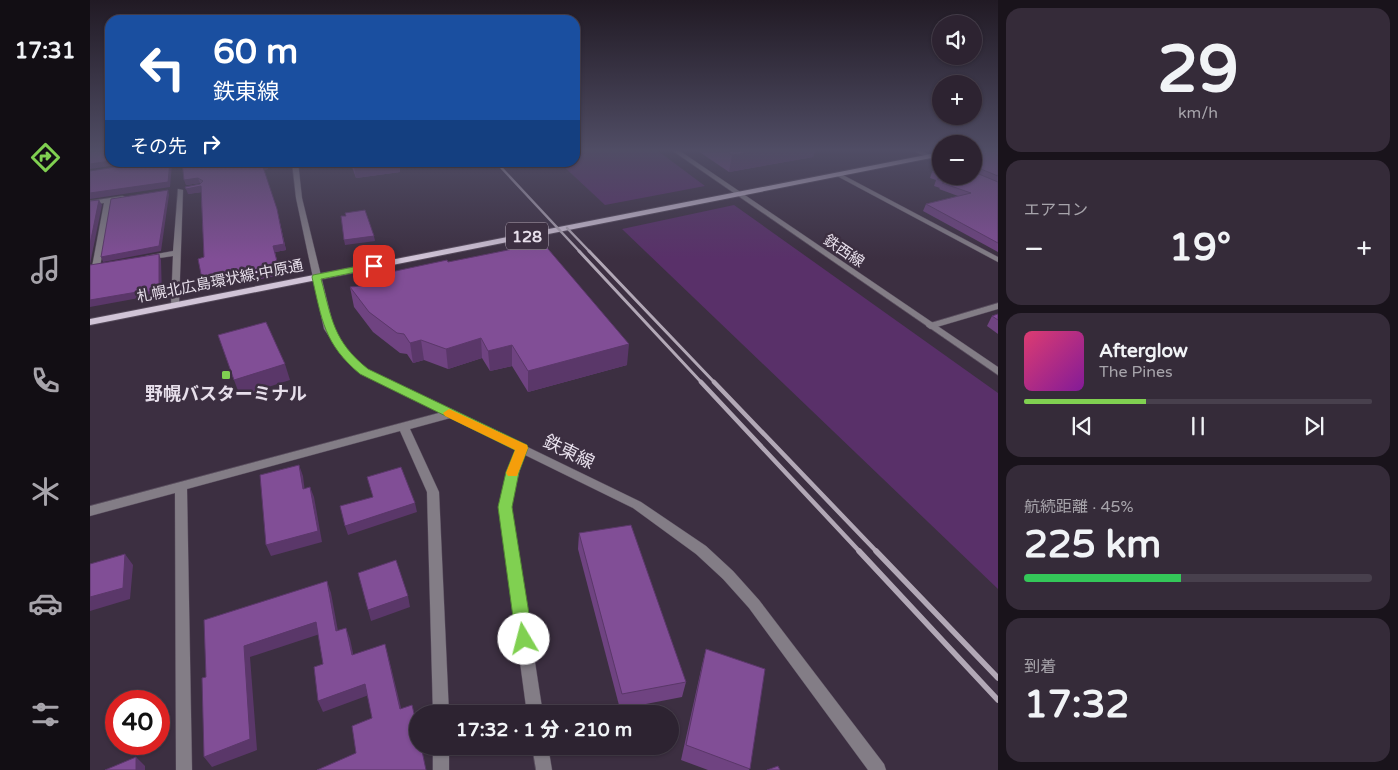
<!DOCTYPE html>
<html lang="ja">
<meta charset="utf-8">
<style>
body{margin:0;font-family:"Varela Round","Noto Sans JP",sans-serif;background:#352b39;color:#f1f3f6;height:100vh;display:flex;flex-direction:column;font-size:19px;white-space:nowrap}
*{box-sizing:border-box;margin:0}
p{font-size:16px;color:#a7a4ab}
.icon{flex:none;width:28px;height:28px;fill:none;stroke:currentColor;stroke-width:2;stroke-linecap:round;stroke-linejoin:round}
.map{position:relative;flex:1;overflow:hidden}
.sheet{display:flex;flex-direction:column;gap:8px;padding:8px;background:#19131b;width:400px}
.sheet>*{flex:none}
.guide{position:absolute;left:15px;top:15px;width:475px;height:152px;border-radius:15px;box-shadow:0 1px 4px #0004,0 0 0 1px #48404d;background:#1a4fa0;color:#fff;overflow:hidden}
.tools{position:absolute;left:842px;top:15px;display:grid;gap:10px}
.tools a{display:grid;place-items:center;width:50px;height:50px;border-radius:50%;background:#2d2331;box-shadow:0 1px 4px #0004,0 0 0 1px #48404d;font-size:25px}
.speed{position:absolute;left:15px;top:690px;display:flex;gap:10px;font-size:25px;font-weight:700;text-align:center}
.speed>*{display:grid;place-content:center;width:65px;height:65px;border-radius:50%;background:#2d2331;box-shadow:0 1px 4px #0004,0 0 0 1px #48404d;line-height:1}
.speed .limit{border:8px solid #d22;background:#fff;color:#111}
.pin{position:absolute;display:grid;place-items:center;width:42px;height:42px;color:#fff;margin:-21px;border-radius:10px;box-shadow:0 2px 8px #0006}
.me{position:absolute;width:55px;margin:-28px;rotate:352deg;stroke-linejoin:round;filter:drop-shadow(0 0 4px #0008)}
.turn{display:flex;align-items:center;gap:18px;height:105px;padding:0 25px;font-size:22px}
.turn .icon{width:65px;height:65px;stroke-width:2.5}
.turn b{display:block;font-size:35px;line-height:42px}
.then{display:flex;align-items:center;height:48px;padding:0 25px;background:#0003;gap:10px;font-size:19px}
.big{font-size:38px;font-weight:800;line-height:1.1}
.sheet .tile{flex:1;display:flex;flex-direction:column;justify-content:center;gap:8px;min-width:0;padding:0 18px;border-radius:15px;background:#352b39}
.sheet .dial{align-items:center;gap:0}
.dial b{font-size:65px;line-height:1}
.song{display:flex;align-items:center;gap:15px}
.cover{width:60px;height:60px;border-radius:8px;background:linear-gradient(135deg,hsl(340 70% 55%),hsl(290 70% 35%))}
.played{height:5px;border-radius:2px;background:linear-gradient(90deg,#80d051 35%,#48404d 35%)}
.keys{display:flex;justify-content:space-around;direction:ltr}
.heat{display:flex;justify-content:space-between;align-items:center;font-size:28px;direction:ltr}
.charge{height:8px;border-radius:4px;background:linear-gradient(90deg,#34c759 45%,#48404d 0)}
.trip{position:absolute;left:319px;top:705px;width:270px;height:50px;border-radius:25px;background:#2d2331;box-shadow:0 1px 4px #0004,0 0 0 1px #48404d;font-weight:800;line-height:50px;text-align:center}
main{display:flex;flex:1;min-height:0}
.menu{display:flex;flex-direction:column;width:90px;justify-content:space-around;align-items:center;background:#120e14;color:#a7a4ab}
.menu .icon{width:35px;height:35px}
.menu .active{color:#80d051}
.menu b{font-size:22px;color:#f1f3f6}
.map>svg:first-child{display:block}
.green{fill:#593069}
.lines{fill:none;stroke-linecap:round;stroke-linejoin:round}
.minor-casing{stroke:#574b5c;stroke-width:1}
.tertiary-casing{stroke:#574b5c;stroke-width:1}
.primary-casing{stroke:#574b5c;stroke-width:2}
.minor{fill:#837d86;fill-rule:evenodd}
.tertiary{fill:#837d86;fill-rule:evenodd}
.primary{fill:#d1c4d7;fill-rule:evenodd}
.rail-far3{stroke:#b2a8b6;stroke-width:2.5}
.rail-far2{stroke:#b2a8b6;stroke-width:3}
.rail-far1{stroke:#b2a8b6;stroke-width:4.5}
.rail{stroke:#b2a8b6;stroke-width:5.5}
.wall{fill:#6f4381}
.shaded-wall{fill:#5a3769}
.building{fill:#814e96;stroke:#5a3769}
.route{fill:#80d051;stroke:#538735}
.slow{fill:#f59e0b}
.poi-dot{fill:#80d051;stroke:#3c2f41;stroke-width:2}
.labels{text-anchor:middle;stroke-width:5;stroke-linejoin:round;paint-order:stroke}
.far-street-label{font-size:15px;fill:#e7dfeb;stroke:#3c2f41}
.shield{fill:#3c2f41;stroke:#b4aab8;stroke-width:1}
.shield-label{font-size:16px;font-weight:bold;fill:#e7dfeb}
.poi-label{font-size:18px;font-weight:bold;fill:#e7dfeb;stroke:#3c2f41}
.street-label{font-size:18px;fill:#e7dfeb;stroke:#3c2f41}
</style>
<main>
<nav class="menu">
<b>17:31</b>
<svg class="icon active" aria-label="directions" viewBox="0 0 24 24"><path d="M12 3l9 9-9 9-9-9zM9 14v-3h6M13 9l2 2-2 2"/></svg>
<svg class="icon" aria-label="music" viewBox="0 0 24 24"><path d="M9 18V5l10-2v13"/><circle cx="6" cy="18" r="3"/><circle cx="16" cy="16" r="3"/></svg>
<svg class="icon" aria-label="phone" viewBox="0 0 24 24"><path d="M5 4h4l2 5-3 2q2 4 5 5l2-3 5 2v4C11 20 4 13 5 4z"/></svg>
<svg class="icon" aria-label="climate" viewBox="0 0 24 24"><path d="M12 3v18M4 7l16 10M4 17L20 7"/></svg>
<svg class="icon" aria-label="car" viewBox="0 0 24 24"><path d="M5 17H2v-5l4-1 3-4h7l3 4 3 1v5h-3M9 17h6M6 11h13"/><circle cx="7" cy="17" r="2"/><circle cx="17" cy="17" r="2"/></svg>
<svg class="icon" aria-label="filters" viewBox="0 0 24 24"><path d="M4 7h16M4 17h16"/><circle cx="9" cy="7" r="2"/><circle cx="15" cy="17" r="2"/></svg>
</nav>
<div class="map">
<svg width="908" height="770" viewBox="0 0 908 770">
<rect width="100%" height="100%" fill="#3c2f41"/>
<!-- green -->
<g class="green">
<polygon points="485,151 568,151 615,186 515,205 470,163 485,162"/>
<polygon points="644,205 908,393 908,589 532,229"/>
</g>
<g class="lines">
<!-- minor casing -->
<g class="minor-casing">
<g id="minor">
<polygon points="824,151 832,151 851,160 851,164"/>
<polygon points="747,174 751,174 908,257 908,262 747,176"/>
<polygon points="88,189 93,190 89,305 85,308 81,305 83,256 56,260 52,258 56,256 83,251"/>
<polygon points="33,196 35,197 35,199 21,202 10,267 9,269 3,269 2,267 14,203 0,205 0,201"/>
<polygon points="908,303 908,309 840,329 836,326 837,324"/>
<polygon points="360,410 364,411 365,414 364,417 320,429 349,492 359,714 343,714 337,492 310,431 97,489 102,770 86,770 85,493 0,516 0,506"/>
<rect x="343" y="746" width="16" height="24"/>
</g>
</g>
<!-- tertiary casing -->
<g class="tertiary-casing">
<g id="tertiary">
<polygon points="583,151 590,151 908,367 908,375"/>
<path d="M202,162H208L212,198L244,329C252,345 263,358 277,369L551,502L616,546L643,571L669,600L794,764L796,770H778L659,608L633,579L606,554L543,508L435,455L429,472L421,507L453,714H437L409,507L417,472L426,450L271,373L251,354L234,329L206,198Z"/>
<polygon points="442,746 458,746 462,770 446,770"/>
</g>
</g>
<!-- primary casing -->
<g class="primary-casing">
<polygon id="primary" points="851,152 851,156 0,325 0,319"/>
</g>
<!-- minor -->
<use href="#minor" class="minor"/>
<!-- tertiary -->
<use href="#tertiary" class="tertiary"/>
<!-- primary -->
<use href="#primary" class="primary"/>
<!-- rail-far3 -->
<g class="rail-far3">
<polyline points="406,162 490,252"/>
<polyline points="477,228 500,252"/>
</g>
<!-- rail-far2 -->
<g class="rail-far2">
<polyline points="489,251 612,383"/>
<polyline points="499,251 625,383"/>
</g>
<!-- rail-far1 -->
<g class="rail-far1">
<polyline points="611,382 770,552"/>
<polyline points="624,382 787,552"/>
</g>
<!-- rail -->
<g class="rail">
<polyline points="769,551 908,700"/>
<polyline points="786,551 908,678"/>
</g>
</g>
<!-- wall -->
<g class="wall">
<polygon points="608,151 725,151 723,157 639,172"/>
<polygon points="908,151 908,252 833,211 836,204 868,196 849,189 850,188 844,186 846,180 840,178 842,172 844,170 846,166 884,152"/>
<polygon points="92,162 177,162 178,169 173,170 188,214 196,250 185,252 190,275 115,290 113,284 114,257 111,192 98,194 111,184 110,183 96,185"/>
<polygon points="240,162 309,162 310,172 266,178 262,167 258,167 257,165 242,167"/>
<polygon points="358,262 537,365 438,392 422,366 400,371 392,358 358,369 334,360 323,363 317,354 310,353 283,332 264,307 260,287 282,285"/>
<polygon points="908,314 908,334 897,326 902,316"/>
<polygon points="489,533 596,682 592,697 530,709 488,549"/>
<polygon points="616,649 675,669 659,770 618,770 591,760 612,665"/>
</g>
<!-- shaded-wall -->
<g class="shaded-wall">
<polygon points="669,151 725,151 723,157 639,172 642,155"/>
<polygon points="20,161 20,162 47,162 0,169 0,164"/>
<polygon points="80,162 81,162 82,164 80,187 0,199 0,193"/>
<polygon points="177,162 178,169 173,170 172,164"/>
<polygon points="241,162 256,162 257,165 242,167"/>
<polygon points="287,162 309,162 310,172 266,178 264,166"/>
<polygon points="108,178 110,183 96,185 94,180"/>
<polygon points="111,186 113,192 98,194 96,189"/>
<polygon points="78,190 79,195 71,251 13,262 11,257"/>
<polygon points="9,200 12,205 0,264 0,244"/>
<polygon points="188,214 196,250 185,252 190,275 115,290 113,284 183,246"/>
<polygon points="284,236 285,241 255,245 254,240"/>
<polygon points="69,254 71,260 72,296 49,300 49,298 0,307 0,300"/>
<polygon points="391,338 392,358 358,369 356,349"/>
<polygon points="331,340 334,360 323,363 320,343"/>
<polygon points="539,344 537,365 438,392 438,371"/>
<polygon points="422,345 422,366 400,371 398,351"/>
<polygon points="195,364 200,380 150,396 144,380"/>
<polygon points="209,465 213,476 216,500 213,489"/>
<polygon points="220,487 224,497 232,542 181,556 176,545"/>
<polygon points="325,503 327,512 258,535 255,526"/>
<polygon points="35,554 43,565 40,599 0,611 0,597"/>
<polygon points="237,581 241,593 250,642 246,631"/>
<polygon points="318,596 320,607 281,621 278,610"/>
<polygon points="226,622 230,634 160,657 167,750 122,767 114,757 154,646"/>
<polygon points="256,628 260,639 266,667 262,655"/>
<polygon points="295,644 298,655 314,720 310,709"/>
<polygon points="275,684 279,695 233,712 228,701"/>
<polygon points="46,757 55,766 55,770 46,770"/>
</g>
<!-- building -->
<g class="building">
<polygon points="0,151 20,151 20,161 0,164"/>
<polygon points="635,151 669,151 642,155"/>
<polygon points="891,151 908,151 908,176 886,167 884,168 884,152"/>
<polygon points="58,162 80,162 78,182 0,193 0,171"/>
<polygon points="92,162 176,162 176,164 172,164 187,209 194,244 183,246 189,269 113,284 108,259 114,257 111,186 96,189 95,187 110,184 113,181 108,178 94,180"/>
<polygon points="263,162 287,162 264,166"/>
<polygon points="851,164 851,176 884,176 884,172 908,182 908,243 836,204 881,193 852,183 854,182 847,179 851,177 848,176 851,174 842,172 849,168 846,166"/>
<polygon points="78,190 69,246 11,257 21,199"/>
<polygon points="9,200 0,244 0,201"/>
<polygon points="275,210 284,236 254,240 251,216 256,216 255,213"/>
<polygon points="453,243 539,344 438,371 422,345 398,351 391,338 356,349 331,340 320,343 314,334 307,333 279,312 260,287 282,285 282,276 357,260 358,262"/>
<polygon points="69,254 69,290 47,294 47,292 0,300 0,265"/>
<polygon points="908,314 908,320 902,316"/>
<polygon points="176,322 195,364 144,380 128,335"/>
<polygon points="209,465 213,489 220,487 228,531 176,545 170,475"/>
<polygon points="311,467 325,503 255,526 250,506 283,497 277,477"/>
<polygon points="541,525 596,682 532,694 489,533"/>
<polygon points="35,554 33,588 0,597 0,564"/>
<polygon points="306,560 318,596 278,610 268,573"/>
<polygon points="237,581 246,631 256,628 262,655 295,644 310,709 322,705 328,730 328,746 331,746 336,770 227,770 266,753 262,726 282,718 275,684 228,701 224,667 233,664 226,622 154,646 160,739 114,757 112,678 116,677 114,620"/>
<polygon points="616,649 675,669 660,769 596,745"/>
<polygon points="46,757 46,770 15,770"/>
<polygon points="688,766 690,770 677,770"/>
</g>
<!-- sky -->
<linearGradient id="sky" x2="0" y2="1"><stop stop-color="#211a24"/><stop offset="0.58" stop-color="#504d65"/><stop offset="1" stop-color="#504d65" stop-opacity="0"/></linearGradient>
<rect width="908" height="259" fill="url(#sky)"/>
<!-- route -->
<path class="route" d="M284,263L287,264V268L231,279C242,319 243,341 278,369L437,445L438,448L429,472L422,507L443,639L440,644L434,646L429,644L426,639L408,507L416,472L425,450L270,374C234,344 232,320 222,277L223,275Z"/>
<!-- slow -->
<polygon class="slow" points="359,409 437,445 438,448 427,476 418,476 416,473 425,450 355,416 353,413"/>
<!-- markers -->
<rect class="poi-dot" x="131" y="370" width="10" height="10" rx="2.5"/>
<g class="labels">
<!-- far-street labels -->
<g class="far-street-label">
<text transform="translate(754 251) rotate(34)" y="5">鉄西線</text>
<text transform="translate(130 281) rotate(-11)" y="5">札幌北広島環状線;中原通</text>
</g>
<!-- shield labels -->
<rect class="shield" x="416" y="222.5" width="42" height="27" rx="4"/>
<g class="shield-label">
<text x="437" y="242">128</text>
</g>
<!-- poi labels -->
<g class="poi-label">
<text x="136" y="400">野幌バスターミナル</text>
</g>
<!-- street labels -->
<g class="street-label">
<text transform="translate(479 452) rotate(26)" y="6">鉄東線</text>
</g>
</g>
</svg>
<div class="tools">
<a><svg class="icon" aria-label="sound" viewBox="0 0 24 24"><path d="M4 9h4l5-4v14l-5-4H4zM17 9q2 3 0 6"/></svg></a>
<a>+</a>
<a>−</a>
</div>
<div class="speed"><div class="limit">40</div></div>
<div class="pin" style="left:284px;top:266px;background:#d93025"><svg class="icon" aria-label="arrive" viewBox="0 0 24 24"><path d="M6 21V4h12l-3 4 3 4H6"/></svg></div>
<svg class="me" style="left:434px;top:639px" viewBox="-20 -20 40 40"><circle r="19" fill="#fff"/><path d="M0-13L10 11 0 6-10 11z" fill="#80d051"/></svg>
<div class="trip">17:32 · 1 分 · 210 m</div>
<div class="guide">
<div class="turn"><svg class="icon" aria-label="left" viewBox="0 0 24 24"><path d="M17 20v-9H6M10 6l-5 5 5 5"/></svg><div><b>60 m</b>鉄東線</div></div>
<div class="then">その先<svg class="icon" aria-label="right" viewBox="0 0 24 24"><path d="M7 20v-9h11M14 6l5 5-5 5"/></svg></div>
</div>
</div>
<section class="sheet">
<div class="tile dial"><b>29</b><p>km/h</p></div>
<div class="tile"><p>エアコン</p>
<div class="heat"><a>−</a><b class="big">19°</b><a>+</a></div>
</div>
<div class="tile">
<div class="song"><i class="cover"></i><div><b>Afterglow</b><p>The Pines</p></div></div>
<div class="played"></div>
<div class="keys"><svg class="icon" aria-label="previous" viewBox="0 0 24 24"><path d="M18 5L8 12l10 7zM5 5v14"/></svg><svg class="icon" aria-label="pause" viewBox="0 0 24 24"><path d="M8 5v14M16 5v14"/></svg><svg class="icon" aria-label="next" viewBox="0 0 24 24"><path d="M6 5l10 7-10 7zM19 5v14"/></svg></div>
</div>
<div class="tile"><p>航続距離 · 45%</p><b class="big">225 km</b><div class="charge"></div></div>
<div class="tile"><p>到着</p><b class="big">17:32</b></div>
</section>
</main>
